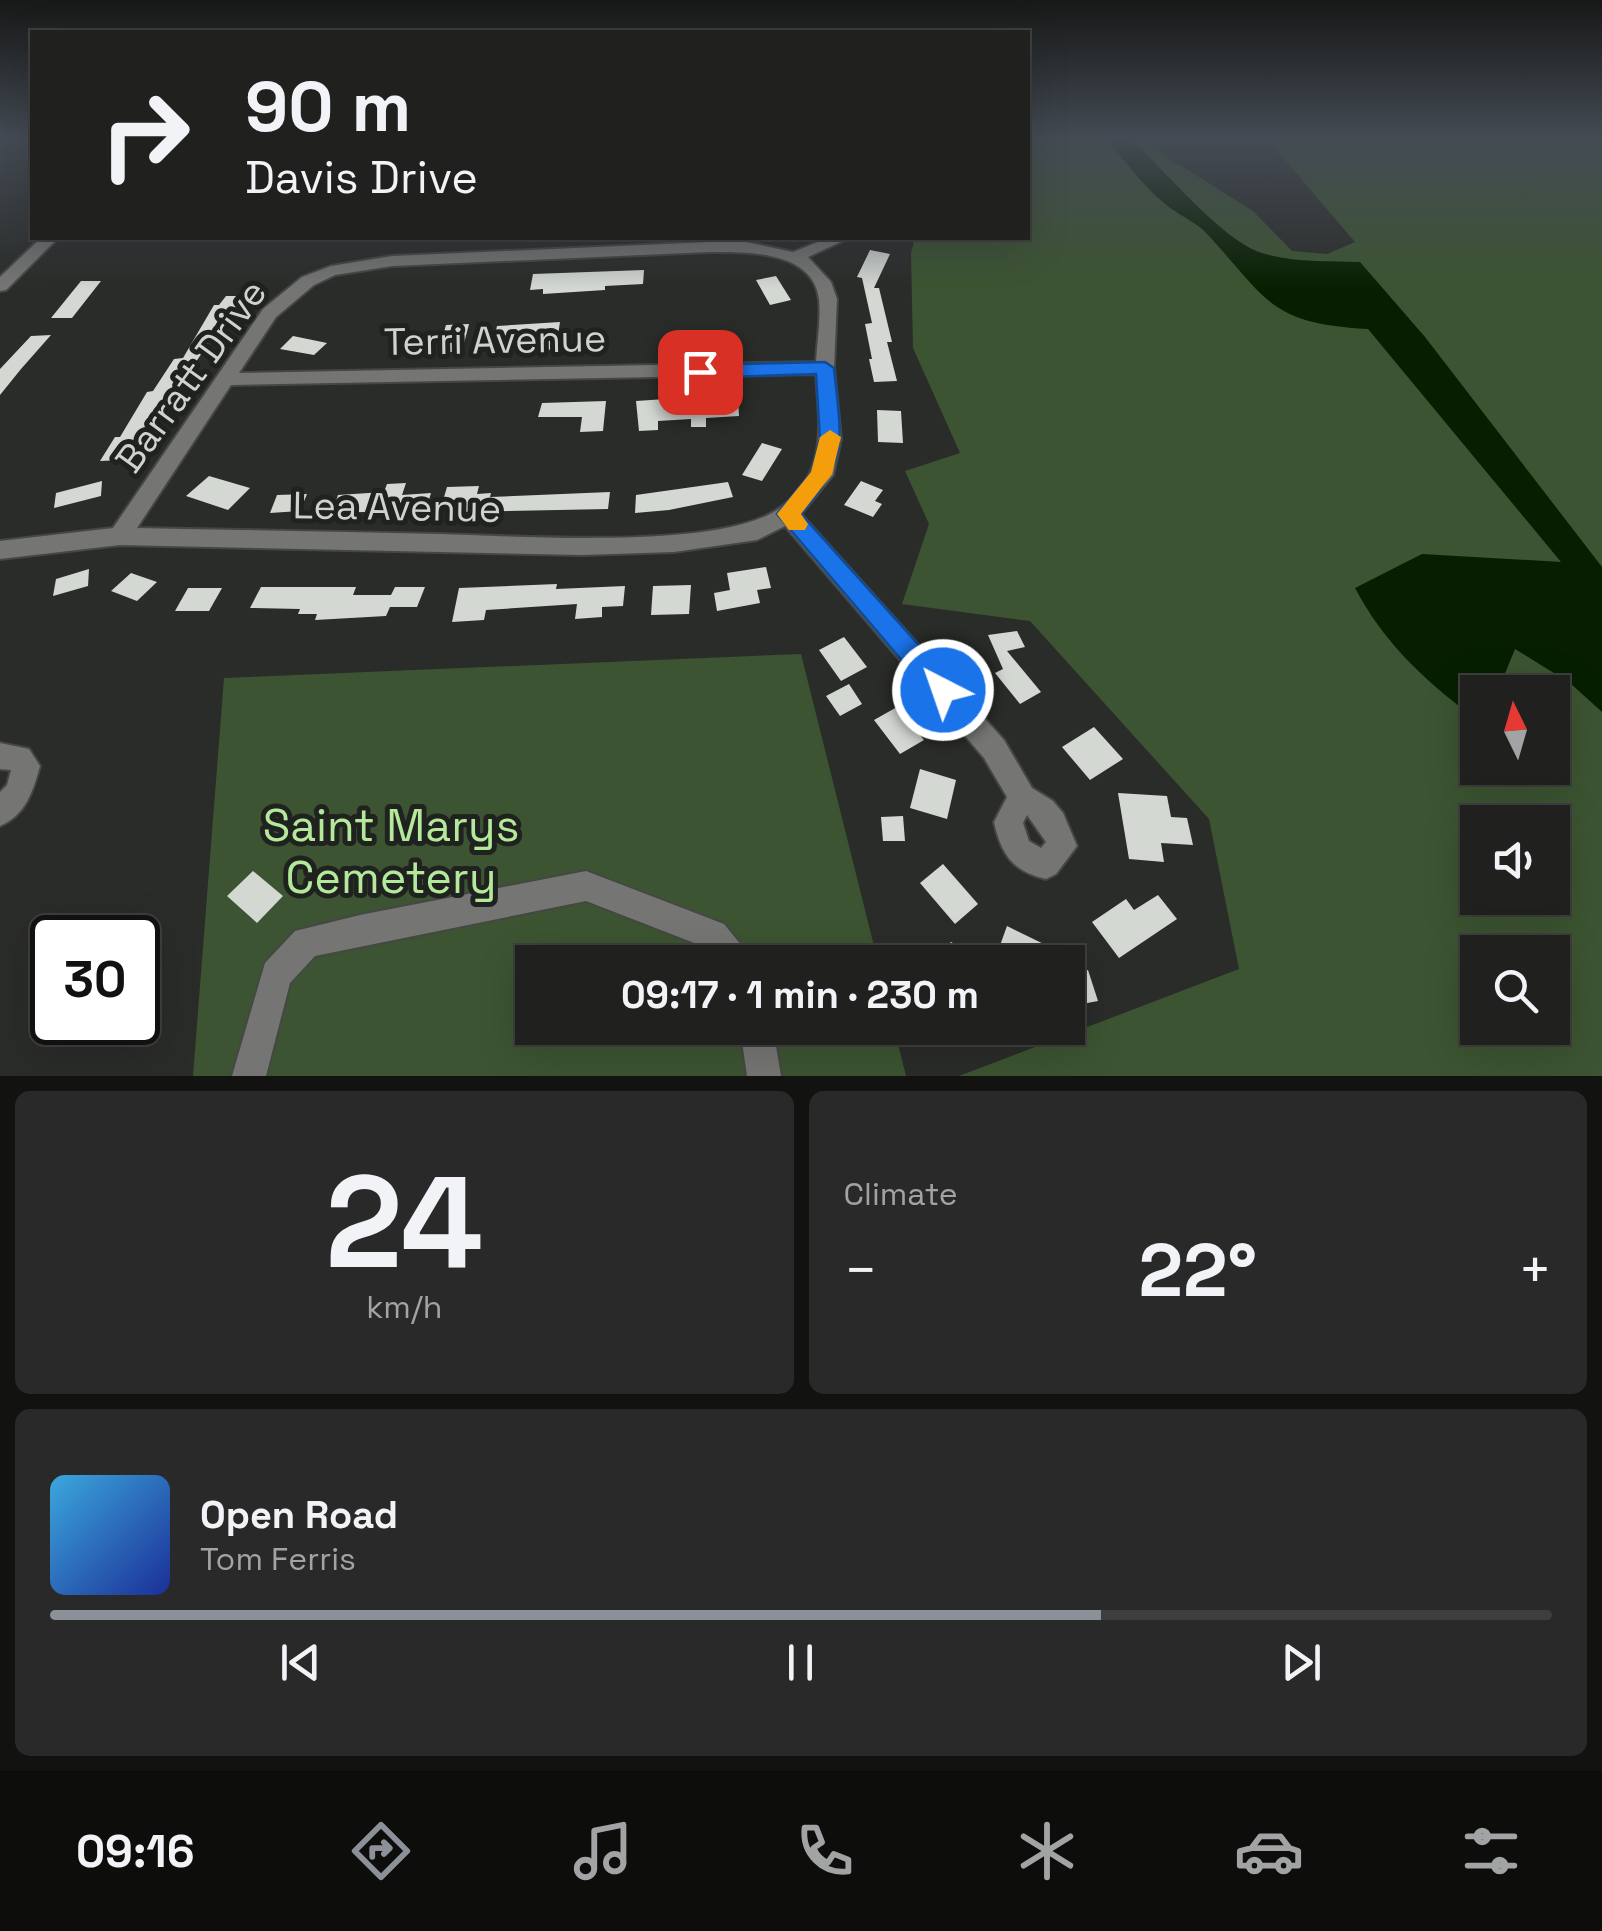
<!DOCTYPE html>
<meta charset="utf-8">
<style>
body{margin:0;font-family:"Space Grotesk",sans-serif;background:#282928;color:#f1f3f6;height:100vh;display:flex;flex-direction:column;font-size:38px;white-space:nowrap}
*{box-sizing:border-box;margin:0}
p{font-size:32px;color:#a2a3a4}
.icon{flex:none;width:55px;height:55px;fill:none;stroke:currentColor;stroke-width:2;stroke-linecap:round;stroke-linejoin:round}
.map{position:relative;height:1076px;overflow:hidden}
.details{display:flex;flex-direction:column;gap:15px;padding:15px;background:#121211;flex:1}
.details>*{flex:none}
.top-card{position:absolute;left:30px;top:30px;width:1000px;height:210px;border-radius:0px;box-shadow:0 10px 40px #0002,0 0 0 2px #3d3e3d;background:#20211f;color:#f1f3f6;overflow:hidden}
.needle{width:65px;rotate:355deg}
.tools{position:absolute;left:1460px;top:675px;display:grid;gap:20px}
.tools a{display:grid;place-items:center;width:110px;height:110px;border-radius:0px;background:#20211f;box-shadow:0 10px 40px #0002,0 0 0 2px #3d3e3d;font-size:50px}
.speed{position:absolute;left:30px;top:915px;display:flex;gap:20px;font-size:50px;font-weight:700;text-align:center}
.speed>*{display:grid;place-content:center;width:130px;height:130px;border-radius:50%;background:#20211f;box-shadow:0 10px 40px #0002,0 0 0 2px #3d3e3d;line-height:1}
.speed .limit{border:5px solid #111;border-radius:15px;background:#fff;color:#111}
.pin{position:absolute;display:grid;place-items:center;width:85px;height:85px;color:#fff;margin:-42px;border-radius:20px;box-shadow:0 5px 15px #0006}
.me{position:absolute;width:110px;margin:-55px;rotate:319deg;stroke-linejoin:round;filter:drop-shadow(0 0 8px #0008)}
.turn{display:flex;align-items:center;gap:35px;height:210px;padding:0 50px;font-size:45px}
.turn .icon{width:130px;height:130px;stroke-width:2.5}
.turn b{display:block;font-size:70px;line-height:85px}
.big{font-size:75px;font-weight:600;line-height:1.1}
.details .tile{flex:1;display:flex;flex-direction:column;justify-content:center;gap:15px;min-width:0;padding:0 35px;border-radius:15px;background:#282928}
.details .dial{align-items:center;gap:0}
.dial b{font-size:130px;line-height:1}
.song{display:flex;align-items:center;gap:30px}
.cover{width:120px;height:120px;border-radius:15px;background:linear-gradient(135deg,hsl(200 70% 55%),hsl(230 70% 35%))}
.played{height:10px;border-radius:5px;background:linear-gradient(90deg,#8c9099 70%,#3d3e3d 70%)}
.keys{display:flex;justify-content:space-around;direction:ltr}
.heat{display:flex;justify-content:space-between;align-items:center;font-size:55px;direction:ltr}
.details .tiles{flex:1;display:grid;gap:15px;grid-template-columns:1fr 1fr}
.tile:last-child{grid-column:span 2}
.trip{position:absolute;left:515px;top:945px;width:570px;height:100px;border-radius:0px;background:#20211f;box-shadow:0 10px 40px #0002,0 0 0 2px #3d3e3d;font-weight:600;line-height:100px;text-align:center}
.menu{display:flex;height:160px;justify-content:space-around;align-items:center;background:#0d0d0c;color:#a2a3a4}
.menu .icon{width:70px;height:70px}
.menu .on{color:#8c9099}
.menu b{font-size:45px;color:#f1f3f6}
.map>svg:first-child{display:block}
.green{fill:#3c5431;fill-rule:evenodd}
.water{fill:#071f00}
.building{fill:#d4d8d3}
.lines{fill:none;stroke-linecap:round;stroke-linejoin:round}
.minor-casing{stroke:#454744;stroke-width:4}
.minor{fill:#757674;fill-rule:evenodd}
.route{fill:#1a73e8;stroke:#114b97;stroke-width:2.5}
.slow{fill:#f59e0b}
.labels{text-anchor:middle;stroke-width:10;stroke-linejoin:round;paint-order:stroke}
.street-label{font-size:38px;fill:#d0d2d0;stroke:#20221f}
.near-park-label{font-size:45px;fill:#b4e99b;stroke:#20221f}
</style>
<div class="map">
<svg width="1602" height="1076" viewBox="0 0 1602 1076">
<rect width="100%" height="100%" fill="#2a2c29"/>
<!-- green -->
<g class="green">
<path d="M1028,139H1145L1170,159L1253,211L1292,251L1327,254L1355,242L1267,139H1602V1076H959L1239,969L1209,819L1030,621L902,604L929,524L905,471L960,453L913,348L911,253L915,238H1028ZM1478,692H1552V768H1478ZM1478,822H1552V898H1478ZM1478,952H1552V1028H1478Z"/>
<polygon points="801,654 878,962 532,962 532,1028 894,1028 906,1076 193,1076 224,678"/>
</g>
<!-- water -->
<path class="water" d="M1106,139H1131C1163,169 1221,238 1259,252C1290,263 1328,261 1360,262L1425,337L1602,567V712L1570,683L1515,649L1502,681L1490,692H1478L1477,704L1468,713C1421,677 1383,641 1355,588L1422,554L1561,562L1368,329C1269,323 1269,301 1208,235C1196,221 1177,215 1164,203C1142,185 1125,160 1106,139Z"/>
<!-- building -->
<g class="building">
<polygon points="870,250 890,254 874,288 879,288 892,342 887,342 897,381 874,382 869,359 872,359 865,324 872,323 862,278 857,277"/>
<polygon points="644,270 643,284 605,286 605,290 543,294 543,289 530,290 533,274"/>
<polygon points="776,276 791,300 770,305 756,280"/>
<polygon points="81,281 101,281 72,318 51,318"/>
<polygon points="226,296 244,296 233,313 228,313 137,452 127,453 123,460 100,461 115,437 120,437 147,392 153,391 174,359 183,358 214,305 219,305"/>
<polygon points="560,322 558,335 569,334 567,349 491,352 497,326"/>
<polygon points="469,324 462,351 438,353 446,325"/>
<polygon points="51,335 21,369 0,395 0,369 31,336"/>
<polygon points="293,336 327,343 314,355 280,349"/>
<polygon points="725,395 725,399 738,398 739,416 706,418 706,427 691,427 691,419 658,421 658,430 639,431 636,401"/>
<polygon points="606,401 603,431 580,432 582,417 538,417 542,403"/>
<polygon points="877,410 901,411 903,443 878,442"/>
<polygon points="762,443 782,449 762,481 742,475"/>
<polygon points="209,476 250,488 228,510 186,496"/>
<polygon points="102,481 101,496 54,508 56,493"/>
<polygon points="861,481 883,490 875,501 882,504 873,517 844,505"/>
<polygon points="728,482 733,497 669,510 635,513 636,495"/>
<polygon points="406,483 402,495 431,493 426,510 332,513 338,495 384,492 387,484"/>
<polygon points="479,486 477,494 491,493 490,497 610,492 608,509 455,512 458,503 442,504 447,487"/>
<polygon points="307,494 300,511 270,513 277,495"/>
<polygon points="766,567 771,588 757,590 760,603 717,611 714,593 730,590 727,573"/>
<polygon points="89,569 88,586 53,596 56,579"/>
<polygon points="131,573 157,582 137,601 111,591"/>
<polygon points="557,584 556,589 625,586 623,606 602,607 602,617 575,619 577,604 486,610 484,620 452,622 459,588"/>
<polygon points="691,585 689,614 651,615 653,586"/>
<polygon points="261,587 356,587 353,595 391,595 395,587 425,587 417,607 390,607 386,616 315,620 317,614 298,614 300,609 250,608"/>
<polygon points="188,588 222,588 209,611 175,611"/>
<polygon points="1017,631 1025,647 1007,651 1041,692 1020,704 995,673 1003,669 988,635"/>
<polygon points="844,637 867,667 841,681 819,650"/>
<polygon points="849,684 862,704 840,716 826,696"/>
<polygon points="897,707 924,740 900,754 874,720"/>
<polygon points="1094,727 1123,759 1090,780 1062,747"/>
<polygon points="920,769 956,780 947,819 910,808"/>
<polygon points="1118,793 1167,796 1171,817 1187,818 1193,845 1161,843 1164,862 1129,859"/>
<polygon points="903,816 905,841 883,841 881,817"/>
<polygon points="943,864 978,904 955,924 920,883"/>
<polygon points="253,871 283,896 257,923 227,896"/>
<polygon points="1158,895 1177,919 1119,958 1092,922 1126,899 1134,910"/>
<polygon points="1007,926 1054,949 1050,962 994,962"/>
<polygon points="952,942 960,962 932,962 928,951"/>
<polygon points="1088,970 1098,1001 1071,1006 1068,974"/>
</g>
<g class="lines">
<!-- minor casing -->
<g class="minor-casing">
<g id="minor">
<polygon points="41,238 58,238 6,290 0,291 0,277"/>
<path d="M828,238H849L808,257L831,282L837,299L834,368L841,439L833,475L801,514L1004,740L1032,788L1053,801L1063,813L1077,846L1056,874L1046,879C1013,872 1001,854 994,822L1007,797L984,758L785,526L757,540L674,552L582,555L120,545L0,559V541L113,528L263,309L302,277L331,266L392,256L709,242H746L793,252ZM709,252C746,252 814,250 819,300C821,320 817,342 816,362L239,373L276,317L314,285L335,275L392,266ZM816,374C820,427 828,477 777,510C715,550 518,536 440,534C339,532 238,530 137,528L231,385ZM1027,815L1046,842L1041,848L1029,841L1023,823Z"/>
<path d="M0,743L29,749L40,766C33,791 26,815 0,826V792L7,785L11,770L0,769Z"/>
<polygon points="586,871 724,924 746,951 751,962 715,962 702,946 586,901 315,956 290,983 266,1076 232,1076 265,963 295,931 360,915"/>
<polygon points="740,1028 773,1028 781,1076 747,1076"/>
</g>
</g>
<!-- minor -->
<use href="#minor" class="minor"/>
</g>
<!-- sky -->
<linearGradient id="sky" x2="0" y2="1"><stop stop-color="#171817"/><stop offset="0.48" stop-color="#444b54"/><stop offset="1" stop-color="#444b54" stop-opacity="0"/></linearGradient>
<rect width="1602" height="289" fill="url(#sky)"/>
<!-- route -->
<path class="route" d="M825,362L834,368C841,440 850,455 801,514L952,682L956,690L952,698L943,701L934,698L777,514L812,472L820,439L816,374L700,378L690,372L700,365Z"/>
<!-- slow -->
<polygon class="slow" points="830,430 841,437 832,474 801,514 808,524 805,530 789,530 777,514 811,472 820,437"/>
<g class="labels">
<!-- street labels -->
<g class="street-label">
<text transform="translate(495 340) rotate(-1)" y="13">Terri Avenue</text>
<text transform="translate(191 376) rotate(-54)" y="13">Barratt Drive</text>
<text transform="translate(397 507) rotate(1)" y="13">Lea Avenue</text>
</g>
<!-- near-park labels -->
<g class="near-park-label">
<text x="391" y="841">Saint Marys<tspan x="391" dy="52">Cemetery</tspan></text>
</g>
</g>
</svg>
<div class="tools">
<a><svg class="needle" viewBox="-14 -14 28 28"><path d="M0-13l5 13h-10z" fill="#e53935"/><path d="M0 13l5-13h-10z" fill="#a2a3a4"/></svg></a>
<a><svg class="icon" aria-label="sound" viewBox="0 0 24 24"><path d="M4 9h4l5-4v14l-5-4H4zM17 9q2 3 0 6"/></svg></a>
<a><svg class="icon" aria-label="search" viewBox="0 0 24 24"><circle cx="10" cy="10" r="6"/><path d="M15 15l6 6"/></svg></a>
</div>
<div class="speed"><div class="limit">30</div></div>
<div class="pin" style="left:700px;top:372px;background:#d93025"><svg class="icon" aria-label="arrive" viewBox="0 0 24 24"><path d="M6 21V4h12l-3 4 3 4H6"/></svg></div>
<svg class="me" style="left:943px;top:690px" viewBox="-20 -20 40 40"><circle r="17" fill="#1a73e8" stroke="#fff" stroke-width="3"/><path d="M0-11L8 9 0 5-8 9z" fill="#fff"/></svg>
<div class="trip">09:17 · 1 min · 230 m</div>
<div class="top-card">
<div class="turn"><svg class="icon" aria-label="right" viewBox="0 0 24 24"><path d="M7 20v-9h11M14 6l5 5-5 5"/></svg><div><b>90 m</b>Davis Drive</div></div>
</div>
</div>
<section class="details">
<div class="tiles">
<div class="tile dial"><b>24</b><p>km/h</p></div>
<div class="tile"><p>Climate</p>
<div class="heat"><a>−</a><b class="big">22°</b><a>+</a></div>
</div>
<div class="tile">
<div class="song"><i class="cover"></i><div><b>Open Road</b><p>Tom Ferris</p></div></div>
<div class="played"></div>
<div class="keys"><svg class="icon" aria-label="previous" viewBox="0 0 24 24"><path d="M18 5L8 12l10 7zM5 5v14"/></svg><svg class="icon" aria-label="pause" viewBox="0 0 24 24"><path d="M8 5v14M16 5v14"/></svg><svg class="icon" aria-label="next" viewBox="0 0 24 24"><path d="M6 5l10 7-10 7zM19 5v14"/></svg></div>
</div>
</div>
</section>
<nav class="menu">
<b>09:16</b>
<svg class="icon on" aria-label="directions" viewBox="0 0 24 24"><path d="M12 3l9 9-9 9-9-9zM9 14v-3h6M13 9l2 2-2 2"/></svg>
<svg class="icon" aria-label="music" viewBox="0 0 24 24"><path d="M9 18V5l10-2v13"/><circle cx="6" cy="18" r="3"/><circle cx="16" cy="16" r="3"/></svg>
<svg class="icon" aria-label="phone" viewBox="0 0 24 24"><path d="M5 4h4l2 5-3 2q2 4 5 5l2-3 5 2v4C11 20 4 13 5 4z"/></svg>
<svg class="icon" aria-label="climate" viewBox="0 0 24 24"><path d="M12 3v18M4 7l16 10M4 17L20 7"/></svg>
<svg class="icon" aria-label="car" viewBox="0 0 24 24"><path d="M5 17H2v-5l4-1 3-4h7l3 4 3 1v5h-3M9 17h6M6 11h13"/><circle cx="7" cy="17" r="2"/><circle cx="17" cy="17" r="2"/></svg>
<svg class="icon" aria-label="filters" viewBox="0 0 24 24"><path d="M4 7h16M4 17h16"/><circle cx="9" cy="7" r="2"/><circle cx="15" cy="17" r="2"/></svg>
</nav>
